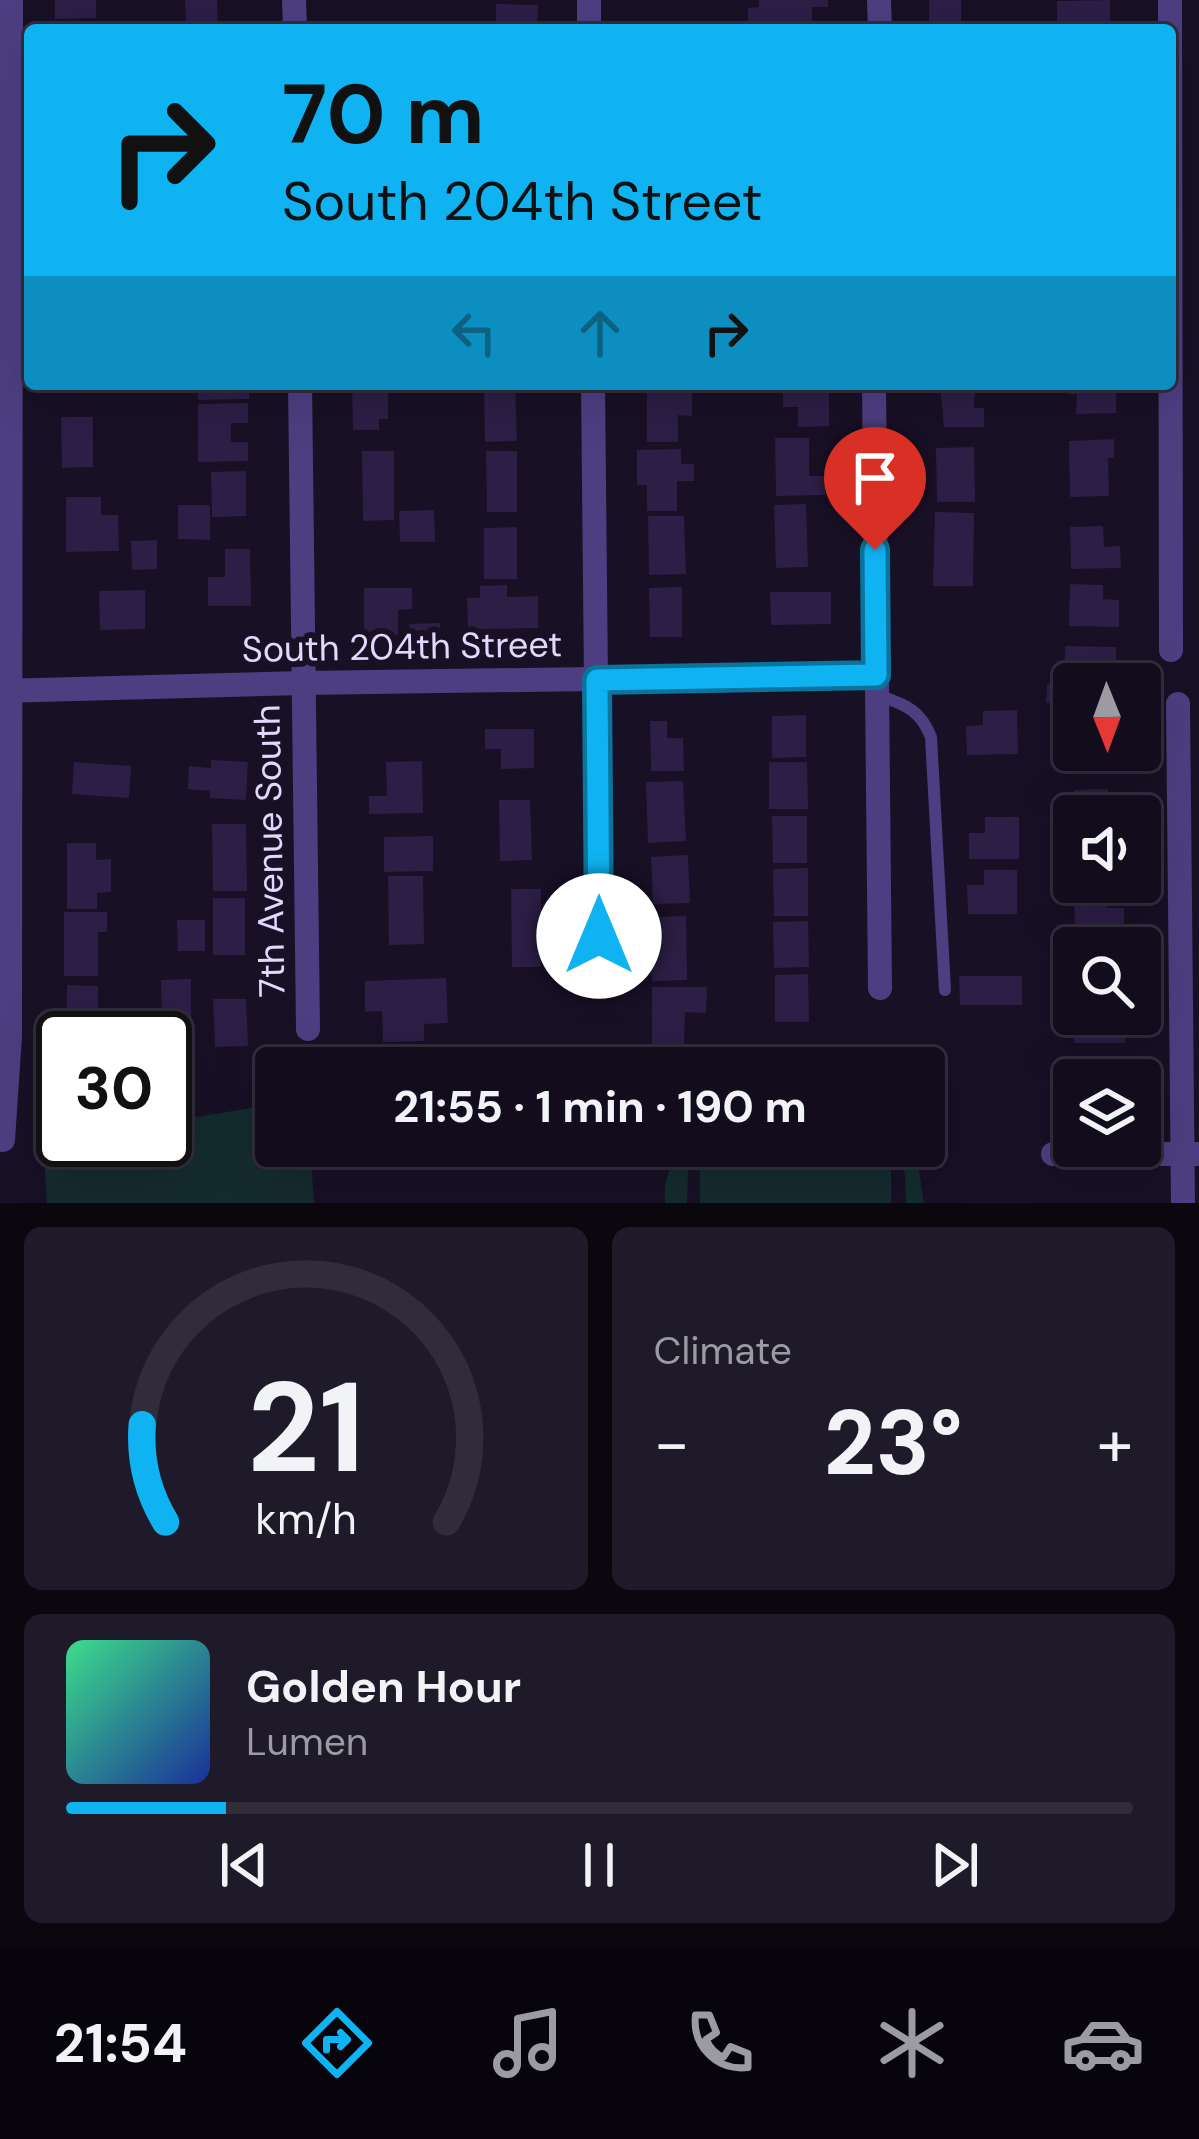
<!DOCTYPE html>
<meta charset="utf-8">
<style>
body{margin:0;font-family:"DM Sans",sans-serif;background:#1f1a29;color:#f1f3f6;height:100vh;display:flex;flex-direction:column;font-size:45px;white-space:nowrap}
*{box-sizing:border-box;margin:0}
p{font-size:39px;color:#9c9ba3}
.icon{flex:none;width:66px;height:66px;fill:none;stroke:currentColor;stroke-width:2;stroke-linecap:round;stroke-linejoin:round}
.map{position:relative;height:1203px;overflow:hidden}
.side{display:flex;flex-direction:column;gap:24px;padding:24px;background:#0a070f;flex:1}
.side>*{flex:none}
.hud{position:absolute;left:24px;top:24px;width:1152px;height:366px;border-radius:12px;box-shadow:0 12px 48px #0002,0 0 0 3px #312c3b;background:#0fb3f1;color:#111;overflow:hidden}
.needle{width:78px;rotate:179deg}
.controls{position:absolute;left:1053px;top:663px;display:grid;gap:24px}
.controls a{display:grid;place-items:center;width:108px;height:108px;border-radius:12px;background:#120c1c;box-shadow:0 12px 48px #0002,0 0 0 3px #312c3b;font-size:60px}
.speed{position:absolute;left:36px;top:1011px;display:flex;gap:24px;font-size:60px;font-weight:700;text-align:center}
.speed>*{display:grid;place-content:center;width:156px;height:156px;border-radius:50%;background:#120c1c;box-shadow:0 12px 48px #0002,0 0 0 3px #312c3b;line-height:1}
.speed .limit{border:6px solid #111;border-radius:18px;background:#fff;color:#111}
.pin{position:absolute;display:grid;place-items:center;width:102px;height:102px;color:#fff;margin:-123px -51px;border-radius:50% 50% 50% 0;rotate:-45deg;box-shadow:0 0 12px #0007}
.pin .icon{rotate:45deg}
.me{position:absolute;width:132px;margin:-66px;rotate:0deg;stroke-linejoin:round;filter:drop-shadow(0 0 9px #0008)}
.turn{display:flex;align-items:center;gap:42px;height:252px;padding:0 60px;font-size:54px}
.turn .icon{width:156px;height:156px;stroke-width:2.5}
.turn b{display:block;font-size:84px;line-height:102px}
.lanes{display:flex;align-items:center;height:114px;padding:0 60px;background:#0003;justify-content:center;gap:60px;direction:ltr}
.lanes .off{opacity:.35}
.big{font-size:90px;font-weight:700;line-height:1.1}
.side .widget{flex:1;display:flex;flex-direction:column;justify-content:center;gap:18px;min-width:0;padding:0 42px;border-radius:18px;background:#1f1a29}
.side .dial{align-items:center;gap:0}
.dial svg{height:312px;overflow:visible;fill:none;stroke:#312c3b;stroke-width:7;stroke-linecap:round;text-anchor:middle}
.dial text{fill:#f1f3f6;stroke:none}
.song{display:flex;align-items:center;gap:36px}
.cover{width:144px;height:144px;border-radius:18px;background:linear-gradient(135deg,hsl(150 70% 55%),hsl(230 70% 35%))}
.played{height:12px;border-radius:6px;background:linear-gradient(90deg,#0fb3f1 15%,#312c3b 15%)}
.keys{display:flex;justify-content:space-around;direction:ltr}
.heat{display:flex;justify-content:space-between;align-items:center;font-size:66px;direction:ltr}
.side .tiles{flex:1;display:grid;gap:24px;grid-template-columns:1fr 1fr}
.widget:last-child{grid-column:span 2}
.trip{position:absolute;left:255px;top:1047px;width:690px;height:120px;border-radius:12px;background:#120c1c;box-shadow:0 12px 48px #0002,0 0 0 3px #312c3b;font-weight:700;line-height:120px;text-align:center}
.menu{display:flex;height:192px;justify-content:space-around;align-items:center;background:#07050b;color:#9c9ba3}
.menu .icon{width:84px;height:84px}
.menu .on{color:#0fb3f1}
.menu b{font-size:54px;color:#f1f3f6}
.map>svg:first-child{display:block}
.green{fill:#142b2f}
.building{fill:#2c1e45}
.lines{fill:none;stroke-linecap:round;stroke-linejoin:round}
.service{stroke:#4d3e81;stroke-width:12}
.minor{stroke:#4d3e81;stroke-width:24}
.route-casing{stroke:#0a749d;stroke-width:30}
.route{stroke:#0fb3f1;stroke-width:21}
.labels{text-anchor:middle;stroke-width:12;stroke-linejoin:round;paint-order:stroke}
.street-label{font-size:36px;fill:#e2d7fd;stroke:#181025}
</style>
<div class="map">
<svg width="1199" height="1203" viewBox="0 0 1199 1203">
<rect width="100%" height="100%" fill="#181025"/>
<!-- green -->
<g class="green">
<polygon points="276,1104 276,1146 310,1146 314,1203 47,1203 43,1142 165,1140 165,1122"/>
<polygon points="676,1146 697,1146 688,1171 687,1203 665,1203 665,1185"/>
<polygon points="895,1146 915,1146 924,1203 906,1203 905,1175"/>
<polygon points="891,1159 891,1203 700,1203 700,1162"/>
</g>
<!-- building -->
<g class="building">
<polygon points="55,0 96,0 96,18 55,19"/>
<polygon points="185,0 217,0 218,30 186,30"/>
<polygon points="759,0 828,0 828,7 812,7 812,30 748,30 748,8 759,7"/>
<rect x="929" y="0" width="32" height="30"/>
<polygon points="1110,0 1110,30 1057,30 1057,1"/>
<polygon points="496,4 538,5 537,30 496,30"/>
<polygon points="198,384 249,384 249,399 198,400"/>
<polygon points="352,384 388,384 388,419 379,419 379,430 353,430"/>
<polygon points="484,384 515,384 517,441 485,442"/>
<polygon points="647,384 692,384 692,416 678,415 678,442 647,442"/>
<polygon points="783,384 829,384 829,426 798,427 798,407 783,407"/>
<polygon points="940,384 975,384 974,408 984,408 984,427 944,427"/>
<polygon points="1068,384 1116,384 1116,413 1076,414 1077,394 1068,394"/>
<polygon points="248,403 248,423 231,423 231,442 248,442 248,461 198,462 198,404"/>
<polygon points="61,417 93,417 93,467 62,468"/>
<polygon points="775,438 809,438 809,476 825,476 825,495 776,496"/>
<polygon points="1114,439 1114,458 1108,458 1109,496 1070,497 1069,441"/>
<polygon points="974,447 975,502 937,502 936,448"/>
<polygon points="681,449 681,464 694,464 694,481 677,481 677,511 647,511 647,485 637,485 637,450"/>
<polygon points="362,451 394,451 394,520 363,521"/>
<polygon points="486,451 517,451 517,512 487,512"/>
<polygon points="246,471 246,516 212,517 211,472"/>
<polygon points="66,497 101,497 101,515 118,515 119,551 66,552"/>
<polygon points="806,504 808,567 776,568 774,505"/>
<polygon points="178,505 210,505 210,540 178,539"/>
<polygon points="434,510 435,542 400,542 399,511"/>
<polygon points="935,512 974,513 973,586 933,586"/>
<polygon points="648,516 684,516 686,574 649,575"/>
<polygon points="1103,526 1104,547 1120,546 1121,568 1071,569 1070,527"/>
<polygon points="517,527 517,579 484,579 484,528"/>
<polygon points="157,540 157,569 132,570 131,541"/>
<polygon points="225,549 250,549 251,606 208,606 208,577 225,577"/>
<polygon points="1070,584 1103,585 1103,599 1119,600 1119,627 1069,626"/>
<polygon points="507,585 507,597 538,596 538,628 468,629 467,598 480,598 480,586"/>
<polygon points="682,587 682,637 650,637 649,588"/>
<polygon points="364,588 412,588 412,609 398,610 398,635 364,635"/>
<polygon points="145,590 145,629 100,630 99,591"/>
<polygon points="770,592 831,592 831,624 771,625"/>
<polygon points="440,623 441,647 410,648 409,624"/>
<polygon points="1065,646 1116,647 1116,684 1074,684 1074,703 1046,703 1047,684 1064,684"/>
<polygon points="1017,710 1018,754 967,755 966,726 983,725 983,711"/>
<polygon points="806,715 806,757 772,758 772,716"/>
<polygon points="650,721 667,721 667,738 683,738 684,771 651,771"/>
<polygon points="485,729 534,729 534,768 501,769 501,749 485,749"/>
<polygon points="211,760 248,762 246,800 210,798 210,791 188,789 189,766 211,768"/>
<polygon points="422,761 423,813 369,814 369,796 387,796 386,762"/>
<polygon points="74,762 131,766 129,798 72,794"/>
<polygon points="769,762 807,762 808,809 769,809"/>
<polygon points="683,781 686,841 648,843 646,782"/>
<polygon points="1108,789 1107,805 1124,805 1124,816 1074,816 1074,790"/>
<polygon points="499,800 530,800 532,860 500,861"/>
<polygon points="772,816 807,816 807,863 773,863"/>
<polygon points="985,817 1019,817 1019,859 969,859 969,833 985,833"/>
<polygon points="212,824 246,824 247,891 213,891"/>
<polygon points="433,836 433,871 384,872 384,837"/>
<polygon points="67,843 96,843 96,860 111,859 111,892 97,893 97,909 67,909"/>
<polygon points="1074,844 1074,880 1065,880 1064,845"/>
<polygon points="688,855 690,903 653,904 651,857"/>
<polygon points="808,868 808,916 774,916 773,869"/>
<polygon points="984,870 1017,870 1017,914 968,914 967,885 984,885"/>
<polygon points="388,876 423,876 424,944 389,945"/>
<polygon points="511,889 541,889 541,967 512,967"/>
<polygon points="1074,894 1107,894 1107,908 1124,908 1124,937 1075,938"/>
<rect x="213" y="898" width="32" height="57"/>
<polygon points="64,912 107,912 107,932 98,932 98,976 64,976"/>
<polygon points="686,916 687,980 652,981 651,917"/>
<polygon points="177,920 205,920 205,951 178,951"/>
<polygon points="808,921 809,967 774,968 773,922"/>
<polygon points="808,974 809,1022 775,1022 775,975"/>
<polygon points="959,976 1022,976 1022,1005 960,1005"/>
<polygon points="446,978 448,1023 424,1024 424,1041 383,1042 382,1011 365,1012 365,981"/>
<polygon points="191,979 191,1028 162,1029 161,980"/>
<polygon points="67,985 98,986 98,1038 66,1038"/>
<polygon points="652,987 707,987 706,1013 685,1012 684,1046 652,1046"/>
<polygon points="213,999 246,999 248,1046 215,1047"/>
<polygon points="1074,1014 1108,1014 1108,1022 1125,1022 1125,1043 1074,1043"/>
</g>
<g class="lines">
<!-- service -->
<path class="service" d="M878,695C905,705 920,709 931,737L945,990"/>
<!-- minor -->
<g class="minor">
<polyline points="294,0 295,30"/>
<polyline points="589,0 589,30"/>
<polyline points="879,0 880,30"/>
<polyline points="1170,0 1171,650"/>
<polyline points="300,384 308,1029"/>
<polyline points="593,384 599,979"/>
<polyline points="874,384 880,988"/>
<polyline points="0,691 303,683 876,675"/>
<polyline points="1178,704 1183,1203"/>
<polyline points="3,1140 10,1036 11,0"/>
<polyline points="1053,1154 1197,1154"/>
</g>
</g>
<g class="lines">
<!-- route casing -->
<g class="route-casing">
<polyline id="route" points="599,936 597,680 876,675 875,550"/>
</g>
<!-- route -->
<use href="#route" class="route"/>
</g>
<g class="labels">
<!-- street labels -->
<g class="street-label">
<text transform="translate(402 646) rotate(-1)" y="13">South 204th Street</text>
<text transform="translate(269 851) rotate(-91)" y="13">7th Avenue South</text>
</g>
</g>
</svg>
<div class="controls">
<a><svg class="needle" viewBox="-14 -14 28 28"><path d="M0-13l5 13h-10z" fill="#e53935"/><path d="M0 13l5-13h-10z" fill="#9c9ba3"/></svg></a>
<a><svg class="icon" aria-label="sound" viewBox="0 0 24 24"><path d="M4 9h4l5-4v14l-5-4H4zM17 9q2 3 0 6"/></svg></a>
<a><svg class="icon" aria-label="search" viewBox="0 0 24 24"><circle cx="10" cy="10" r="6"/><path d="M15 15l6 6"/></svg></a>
<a><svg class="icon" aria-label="layers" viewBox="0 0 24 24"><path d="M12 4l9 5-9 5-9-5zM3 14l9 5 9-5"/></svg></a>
</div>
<div class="speed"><div class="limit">30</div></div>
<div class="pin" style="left:875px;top:550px;background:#d93025"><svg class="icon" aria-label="arrive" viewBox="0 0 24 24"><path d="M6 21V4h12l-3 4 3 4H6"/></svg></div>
<svg class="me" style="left:599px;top:936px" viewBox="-20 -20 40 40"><circle r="19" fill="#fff"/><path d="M0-13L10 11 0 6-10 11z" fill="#0fb3f1"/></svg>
<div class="trip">21:55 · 1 min · 190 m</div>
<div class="hud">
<div class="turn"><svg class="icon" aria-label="right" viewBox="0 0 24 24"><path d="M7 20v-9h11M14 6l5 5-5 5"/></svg><div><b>70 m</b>South 204th Street</div></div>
<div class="lanes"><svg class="icon off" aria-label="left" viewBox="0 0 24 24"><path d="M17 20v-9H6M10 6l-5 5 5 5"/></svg><svg class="icon off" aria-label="ahead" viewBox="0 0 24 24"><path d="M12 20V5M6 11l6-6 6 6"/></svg><svg class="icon" aria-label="right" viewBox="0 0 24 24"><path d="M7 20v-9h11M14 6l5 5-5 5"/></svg></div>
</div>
</div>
<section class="side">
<div class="tiles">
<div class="widget dial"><svg viewBox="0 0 100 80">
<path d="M14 69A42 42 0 1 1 86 69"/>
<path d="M14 69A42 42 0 0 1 8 44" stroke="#0fb3f1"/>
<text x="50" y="56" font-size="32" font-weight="700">21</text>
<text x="50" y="72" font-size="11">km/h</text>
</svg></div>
<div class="widget"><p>Climate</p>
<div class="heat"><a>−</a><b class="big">23°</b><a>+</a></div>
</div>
<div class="widget">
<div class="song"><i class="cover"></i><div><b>Golden Hour</b><p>Lumen</p></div></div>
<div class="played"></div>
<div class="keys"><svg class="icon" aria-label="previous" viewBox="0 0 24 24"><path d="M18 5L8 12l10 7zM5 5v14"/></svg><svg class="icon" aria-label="pause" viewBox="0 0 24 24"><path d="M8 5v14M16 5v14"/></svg><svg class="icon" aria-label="next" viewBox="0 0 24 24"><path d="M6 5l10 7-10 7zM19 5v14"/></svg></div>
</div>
</div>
</section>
<nav class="menu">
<b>21:54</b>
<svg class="icon on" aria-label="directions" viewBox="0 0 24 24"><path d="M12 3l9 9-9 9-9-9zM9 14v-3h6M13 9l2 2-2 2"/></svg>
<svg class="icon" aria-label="music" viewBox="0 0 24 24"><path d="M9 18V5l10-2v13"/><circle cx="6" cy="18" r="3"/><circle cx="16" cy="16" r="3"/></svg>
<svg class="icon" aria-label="phone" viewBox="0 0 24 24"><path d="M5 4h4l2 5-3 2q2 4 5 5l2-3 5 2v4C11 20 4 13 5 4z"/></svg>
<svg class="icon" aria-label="climate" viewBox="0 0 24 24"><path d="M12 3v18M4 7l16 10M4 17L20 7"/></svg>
<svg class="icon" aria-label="car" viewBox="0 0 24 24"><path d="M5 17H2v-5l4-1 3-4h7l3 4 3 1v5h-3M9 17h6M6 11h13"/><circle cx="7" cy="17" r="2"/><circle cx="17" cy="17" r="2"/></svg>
</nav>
